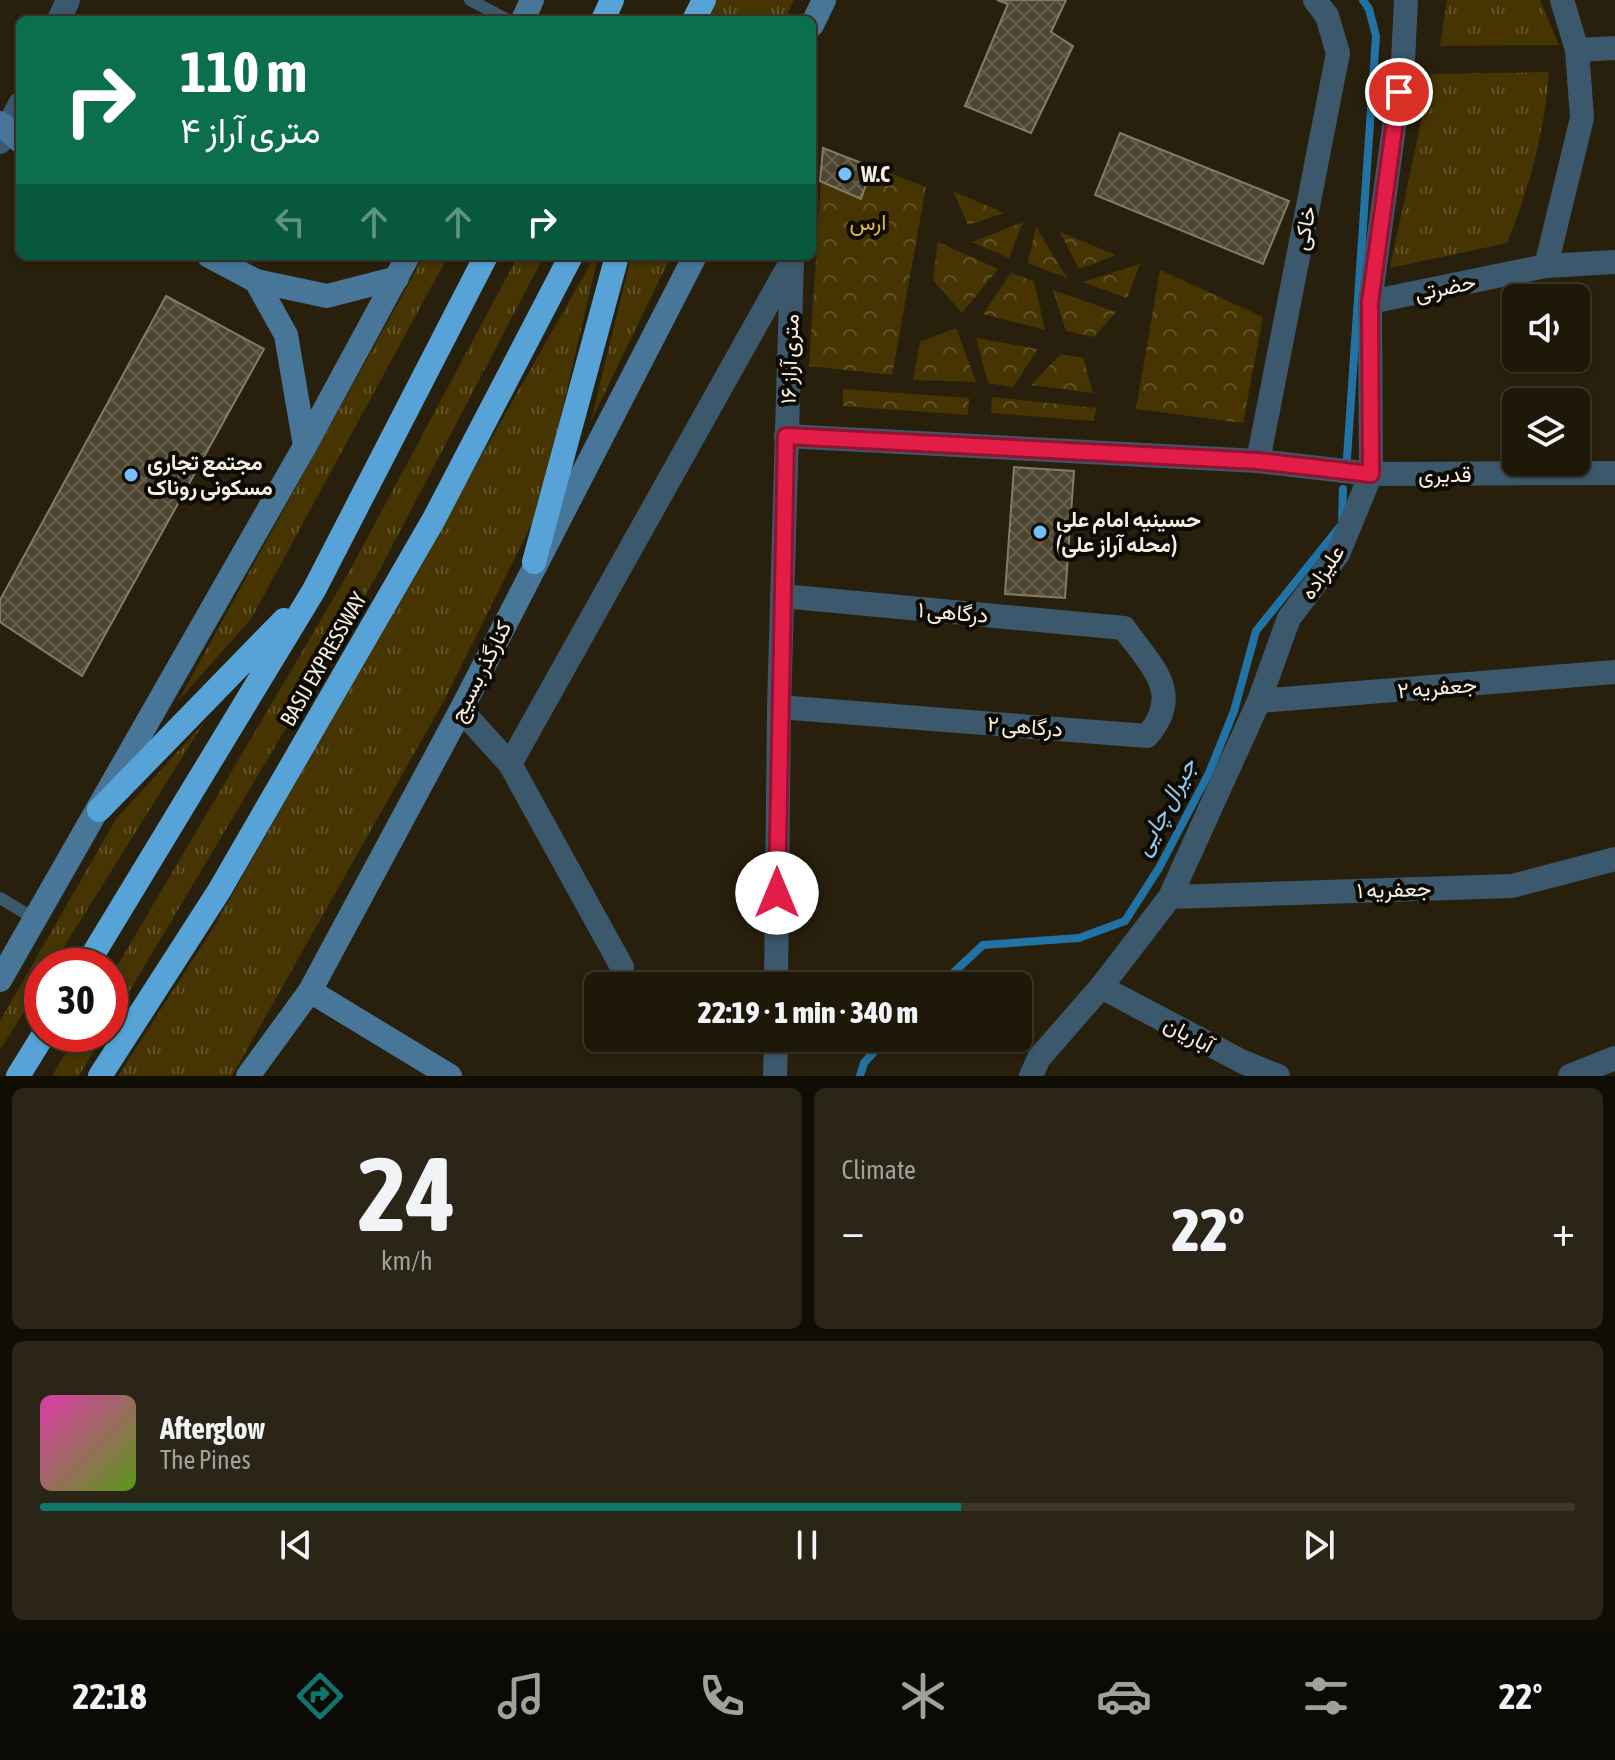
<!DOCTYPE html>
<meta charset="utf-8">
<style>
body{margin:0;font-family:"Asap Condensed",Vazirmatn,sans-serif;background:#2b2517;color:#f1f3f6;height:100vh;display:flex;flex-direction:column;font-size:30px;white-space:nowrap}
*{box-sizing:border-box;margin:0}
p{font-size:26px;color:#a1a09c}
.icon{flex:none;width:44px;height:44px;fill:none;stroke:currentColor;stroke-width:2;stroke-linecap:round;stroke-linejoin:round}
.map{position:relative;height:1076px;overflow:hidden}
.panel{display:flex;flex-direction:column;gap:12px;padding:12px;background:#100d05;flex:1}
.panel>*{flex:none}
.top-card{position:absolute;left:16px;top:16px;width:800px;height:244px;border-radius:12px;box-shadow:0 2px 6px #0004,0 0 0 2px #3c372a;background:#0b6e4f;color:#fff;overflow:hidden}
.controls{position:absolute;left:1502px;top:284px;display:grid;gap:16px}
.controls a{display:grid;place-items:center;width:88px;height:88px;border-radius:12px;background:#1e1809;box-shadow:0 2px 6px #0004,0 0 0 2px #3c372a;font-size:40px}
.speed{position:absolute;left:24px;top:948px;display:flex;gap:16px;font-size:40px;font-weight:700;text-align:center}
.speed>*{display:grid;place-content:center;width:104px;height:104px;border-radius:50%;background:#1e1809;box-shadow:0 2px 6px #0004,0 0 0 2px #3c372a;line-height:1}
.speed .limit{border:12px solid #d22;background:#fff;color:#111}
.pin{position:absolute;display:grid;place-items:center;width:68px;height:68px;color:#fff;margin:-34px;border:4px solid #fff;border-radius:50%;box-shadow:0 2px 8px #0007}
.me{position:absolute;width:88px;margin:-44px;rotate:0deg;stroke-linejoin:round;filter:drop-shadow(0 0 6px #0008)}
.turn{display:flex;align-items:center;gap:28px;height:168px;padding:0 32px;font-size:36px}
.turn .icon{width:104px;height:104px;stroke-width:2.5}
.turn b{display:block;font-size:56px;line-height:68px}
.lanes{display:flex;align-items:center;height:76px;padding:0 32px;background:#0003;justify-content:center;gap:40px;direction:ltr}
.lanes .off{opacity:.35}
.big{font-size:60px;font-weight:800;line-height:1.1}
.panel .tile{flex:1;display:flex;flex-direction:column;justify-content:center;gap:12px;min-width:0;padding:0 28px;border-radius:12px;background:#2b2517}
.panel .dial{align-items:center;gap:0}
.dial b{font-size:104px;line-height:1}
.song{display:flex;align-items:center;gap:24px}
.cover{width:96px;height:96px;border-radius:12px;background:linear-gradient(135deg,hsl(320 70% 55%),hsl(90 70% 35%))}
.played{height:8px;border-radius:4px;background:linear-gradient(90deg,#0f766e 60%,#3c372a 60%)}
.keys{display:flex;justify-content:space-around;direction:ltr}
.heat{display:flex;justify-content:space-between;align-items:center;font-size:44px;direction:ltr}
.panel .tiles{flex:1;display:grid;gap:12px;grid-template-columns:1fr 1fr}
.tile:last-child{grid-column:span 2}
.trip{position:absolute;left:584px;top:972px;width:448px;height:80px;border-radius:12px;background:#1e1809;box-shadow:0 2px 6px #0004,0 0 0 2px #3c372a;font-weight:800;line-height:80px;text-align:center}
.dock{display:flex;height:128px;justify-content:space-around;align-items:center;background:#0c0a04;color:#a1a09c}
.dock .icon{width:56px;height:56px}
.dock .selected{color:#0f766e}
.dock b{font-size:36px;color:#f1f3f6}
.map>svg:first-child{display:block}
.grass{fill:url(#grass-tufts)}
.park{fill:url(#park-crowns)}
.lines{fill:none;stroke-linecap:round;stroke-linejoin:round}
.stream{stroke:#2172a5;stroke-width:8}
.building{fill:url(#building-cross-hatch);stroke:#857b64;stroke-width:2}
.lane{stroke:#3b586d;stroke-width:12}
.street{stroke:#3b586d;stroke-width:24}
.secondary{stroke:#477698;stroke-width:24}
.highway{stroke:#57a3d8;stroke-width:24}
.route-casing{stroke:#92132f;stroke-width:20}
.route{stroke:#e11d48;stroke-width:14}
.poi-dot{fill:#75c0f6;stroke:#0e0a04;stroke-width:3}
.labels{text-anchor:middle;stroke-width:8;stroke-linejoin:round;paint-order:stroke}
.poi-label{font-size:22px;font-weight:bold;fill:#f4efe2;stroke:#0e0a04;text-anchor:start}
.park-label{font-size:22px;fill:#e4ba45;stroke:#0e0a04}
.street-label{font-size:22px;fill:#f4efe2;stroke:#0e0a04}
.water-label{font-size:24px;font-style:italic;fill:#92caf5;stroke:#0e0a04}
</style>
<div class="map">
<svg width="1615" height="1076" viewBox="0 0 1615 1076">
<defs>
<pattern id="grass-tufts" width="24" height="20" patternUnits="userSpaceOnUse" patternTransform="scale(2)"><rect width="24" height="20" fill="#463502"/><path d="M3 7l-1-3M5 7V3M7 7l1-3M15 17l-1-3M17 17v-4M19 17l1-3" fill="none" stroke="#615327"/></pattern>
<pattern id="park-crowns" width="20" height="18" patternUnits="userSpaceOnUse" patternTransform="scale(2)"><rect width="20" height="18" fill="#463502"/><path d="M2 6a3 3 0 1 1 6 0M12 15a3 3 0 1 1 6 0" fill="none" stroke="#615327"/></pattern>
<pattern id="building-cross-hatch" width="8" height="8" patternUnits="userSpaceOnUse" patternTransform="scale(2)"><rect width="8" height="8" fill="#4e4530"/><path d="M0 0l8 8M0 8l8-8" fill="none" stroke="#68604e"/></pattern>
</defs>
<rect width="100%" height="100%" fill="#28200c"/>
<!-- grass -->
<g class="grass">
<polygon points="716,0 794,0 785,20 709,20"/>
<polygon points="1447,0 1540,0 1559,45 1440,46"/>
<path d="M1549,72C1544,133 1530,186 1507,243L1390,268L1431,74Z"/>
<polygon points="424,256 448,256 251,619 178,701"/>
<polygon points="518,256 544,256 377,575 110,1024 110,978 349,572"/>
<polygon points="595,256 598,256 540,507 445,699 232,1076 118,1076 212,930"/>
<polygon points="631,256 671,256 591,421 631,257"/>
<polygon points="203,724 52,966 42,966 42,983 0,1050 0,1021 116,819"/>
<polygon points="77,1034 104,1034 79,1076 52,1076"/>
</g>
<!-- park -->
<g class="park">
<polygon points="823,148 926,187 892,375 809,366"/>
<polygon points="953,191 1004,213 968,225"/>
<polygon points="1023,222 1009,258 972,242"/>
<polygon points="1036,227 1067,278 1028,263"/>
<polygon points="1060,232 1116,255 1079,269"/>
<polygon points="938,242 998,269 962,313 933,280"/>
<polygon points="1140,264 1127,298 1083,282"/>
<polygon points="1160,270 1263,317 1243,423 1136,409"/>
<polygon points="1011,273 1034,281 1045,330 983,314"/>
<polygon points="1053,290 1116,312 1094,337 1066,331"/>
<polygon points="956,328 976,382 913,380 920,342"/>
<polygon points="976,338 1037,349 1037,350 1013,387 988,383"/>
<polygon points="1061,354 1083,358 1093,393 1031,385"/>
<polygon points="843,389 969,398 968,415 843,406"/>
<polygon points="992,397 1096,408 1094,421 991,413"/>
</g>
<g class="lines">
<!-- stream -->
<g class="stream">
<polyline points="1347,458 1376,36 1369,9 1363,0"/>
<polyline points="939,986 983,945 1079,938 1125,921 1159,868 1209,773 1234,711 1256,631 1342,524 1343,489"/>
<polyline points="860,1076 864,1063 886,1038"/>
</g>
</g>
<!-- building -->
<g class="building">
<polygon points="997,0 1066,0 1051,32 1073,46 1031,133 965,106 1008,4"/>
<polygon points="1120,133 1289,201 1263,264 1095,195"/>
<polygon points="823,148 872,167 861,199 820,181"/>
<polygon points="166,296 264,349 82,676 0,622 0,600"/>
<polygon points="1014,467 1074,471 1065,598 1005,594"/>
</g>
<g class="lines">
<!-- lane -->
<g class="lane">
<polyline points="470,0 508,20"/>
<polyline points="0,898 35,919"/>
</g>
<!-- street -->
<g class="street">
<polyline points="59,20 68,0"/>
<polyline points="1577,50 1615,48"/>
<polyline points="0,142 20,104"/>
<polyline points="1546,266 1582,118 1577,50 1562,0"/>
<polyline points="1370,302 1546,266 1615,262"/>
<polyline points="786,436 1258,461 1371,474 1615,473"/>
<polyline points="1258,461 1338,53 1327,16 1315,0"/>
<polyline points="1259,701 1615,672"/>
<path d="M779,707L1147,736C1185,693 1150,665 1124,628L782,596"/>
<polyline points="461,710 510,764 791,262"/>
<polyline points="510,764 622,967"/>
<polyline points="1170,897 1512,886 1615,859"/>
<polyline points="776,986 779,707 792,259"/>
<polyline points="1101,987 1243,1062 1278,1076"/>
<polyline points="775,1076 776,1038"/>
<polyline points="1031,1076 1039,1058 1101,987 1170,897 1259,701 1289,618 1338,554 1371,474 1370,302 1403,62 1406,0"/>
<polyline points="1570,1076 1615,1058"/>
</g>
<!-- secondary -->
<g class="secondary">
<polyline points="523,20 532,0"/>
<polyline points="812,25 824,0"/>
<polyline points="0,123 20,141"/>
<polyline points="209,256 256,281 327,296 397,278"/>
<polyline points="256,281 286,335 305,446"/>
<polyline points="0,980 305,446 408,256"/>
<polyline points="310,991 450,1076"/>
<polyline points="248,1076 310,991 461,710 695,256"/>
</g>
<!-- highway -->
<g class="highway">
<polyline points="603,20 612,0"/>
<polyline points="694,20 704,0"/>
<polyline points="534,562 617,256"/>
<polyline points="99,810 284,620"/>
<polyline points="86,966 314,590 486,256"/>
<polyline points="18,1076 44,1034"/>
<polyline points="100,1076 219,891 434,519 571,256"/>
</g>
</g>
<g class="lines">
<!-- route casing -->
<g class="route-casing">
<polyline id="route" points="777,893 786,436 1258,461 1371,474 1370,302 1399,92"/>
</g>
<!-- route -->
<use href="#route" class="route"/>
</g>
<!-- markers -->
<g class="poi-dot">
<circle cx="845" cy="174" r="8"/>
<circle cx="131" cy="475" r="8"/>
<circle cx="1040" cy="532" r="8"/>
</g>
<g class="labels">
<!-- poi labels -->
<g class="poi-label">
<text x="861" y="182">W.C</text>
<text x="147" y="470">مجتمع تجاری<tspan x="147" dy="25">مسکونی روناک</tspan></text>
<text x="1056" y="527">حسینیه امام علی<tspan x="1056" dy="25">(محله آراز علی)</tspan></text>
</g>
<!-- park labels -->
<g class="park-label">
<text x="868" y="230">ارس</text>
</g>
<!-- street labels -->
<g class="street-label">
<text transform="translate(1304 228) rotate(-79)" y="8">خاکی</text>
<text transform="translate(1445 287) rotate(-12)" y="8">حضرتی</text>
<text transform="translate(789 359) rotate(-88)" y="8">۱۶ متری آراز</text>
<text x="1445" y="482">قدیری</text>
<text transform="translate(1322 572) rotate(-56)" y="8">علیزاده</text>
<text transform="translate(953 612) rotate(5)" y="8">درگاهی ۱</text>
<text transform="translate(323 659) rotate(-60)" y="8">BASIJ EXPRESSWAY</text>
<text transform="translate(480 671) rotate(-63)" y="8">کنارگذر بسیج</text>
<text transform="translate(1437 687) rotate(-5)" y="8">جعفریه ۲</text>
<text transform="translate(1025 726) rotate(4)" y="8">درگاهی ۲</text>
<text transform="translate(1394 889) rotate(-2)" y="8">جعفریه ۱</text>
<text transform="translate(1189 1034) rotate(28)" y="8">آباریان</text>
</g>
<!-- water labels -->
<g class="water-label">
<text transform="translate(1165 807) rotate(-62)" y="8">جیرال چایی</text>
</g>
</g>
</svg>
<div class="controls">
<a><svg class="icon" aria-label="sound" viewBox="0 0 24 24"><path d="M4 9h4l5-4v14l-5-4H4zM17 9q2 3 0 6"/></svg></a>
<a><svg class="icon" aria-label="layers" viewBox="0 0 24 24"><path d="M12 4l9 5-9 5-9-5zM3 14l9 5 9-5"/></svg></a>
</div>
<div class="speed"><div class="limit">30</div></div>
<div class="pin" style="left:1399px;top:92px;background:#d93025"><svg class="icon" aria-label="arrive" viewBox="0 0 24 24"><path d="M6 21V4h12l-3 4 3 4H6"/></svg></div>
<svg class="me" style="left:777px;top:893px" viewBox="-20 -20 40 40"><circle r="19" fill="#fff"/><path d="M0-13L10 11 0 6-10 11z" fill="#e11d48"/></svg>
<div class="trip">22:19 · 1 min · 340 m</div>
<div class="top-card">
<div class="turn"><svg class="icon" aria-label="right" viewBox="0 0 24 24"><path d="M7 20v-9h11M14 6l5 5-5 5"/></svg><div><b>110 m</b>۴ متری آراز</div></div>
<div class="lanes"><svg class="icon off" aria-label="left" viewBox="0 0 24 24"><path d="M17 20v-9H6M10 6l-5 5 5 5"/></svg><svg class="icon off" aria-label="ahead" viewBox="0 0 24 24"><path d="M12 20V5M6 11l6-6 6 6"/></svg><svg class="icon off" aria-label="ahead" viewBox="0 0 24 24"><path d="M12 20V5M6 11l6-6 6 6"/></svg><svg class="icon" aria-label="right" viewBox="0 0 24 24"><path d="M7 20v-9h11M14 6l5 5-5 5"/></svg></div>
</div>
</div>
<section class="panel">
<div class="tiles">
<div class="tile dial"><b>24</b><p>km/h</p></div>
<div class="tile"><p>Climate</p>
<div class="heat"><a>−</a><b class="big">22°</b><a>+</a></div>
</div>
<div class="tile">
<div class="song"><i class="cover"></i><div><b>Afterglow</b><p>The Pines</p></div></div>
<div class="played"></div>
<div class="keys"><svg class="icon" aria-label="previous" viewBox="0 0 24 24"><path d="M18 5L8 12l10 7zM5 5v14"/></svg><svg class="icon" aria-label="pause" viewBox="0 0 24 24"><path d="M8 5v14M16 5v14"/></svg><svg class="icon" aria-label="next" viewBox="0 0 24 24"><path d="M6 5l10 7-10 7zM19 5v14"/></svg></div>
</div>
</div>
</section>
<nav class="dock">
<b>22:18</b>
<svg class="icon selected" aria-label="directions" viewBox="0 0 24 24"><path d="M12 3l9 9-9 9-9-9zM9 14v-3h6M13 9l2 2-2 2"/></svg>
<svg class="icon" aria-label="music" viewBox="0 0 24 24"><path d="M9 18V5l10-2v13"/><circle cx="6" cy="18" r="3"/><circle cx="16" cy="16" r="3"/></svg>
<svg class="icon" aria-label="phone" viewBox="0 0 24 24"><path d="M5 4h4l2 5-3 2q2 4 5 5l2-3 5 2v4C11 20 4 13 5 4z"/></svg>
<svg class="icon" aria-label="climate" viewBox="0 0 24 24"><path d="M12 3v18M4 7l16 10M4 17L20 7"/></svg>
<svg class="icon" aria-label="car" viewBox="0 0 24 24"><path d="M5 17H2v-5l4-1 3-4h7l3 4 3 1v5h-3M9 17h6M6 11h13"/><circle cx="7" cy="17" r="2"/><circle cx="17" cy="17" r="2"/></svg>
<svg class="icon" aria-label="filters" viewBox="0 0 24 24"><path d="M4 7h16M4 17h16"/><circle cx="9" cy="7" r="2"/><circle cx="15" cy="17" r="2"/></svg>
<b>22°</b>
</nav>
